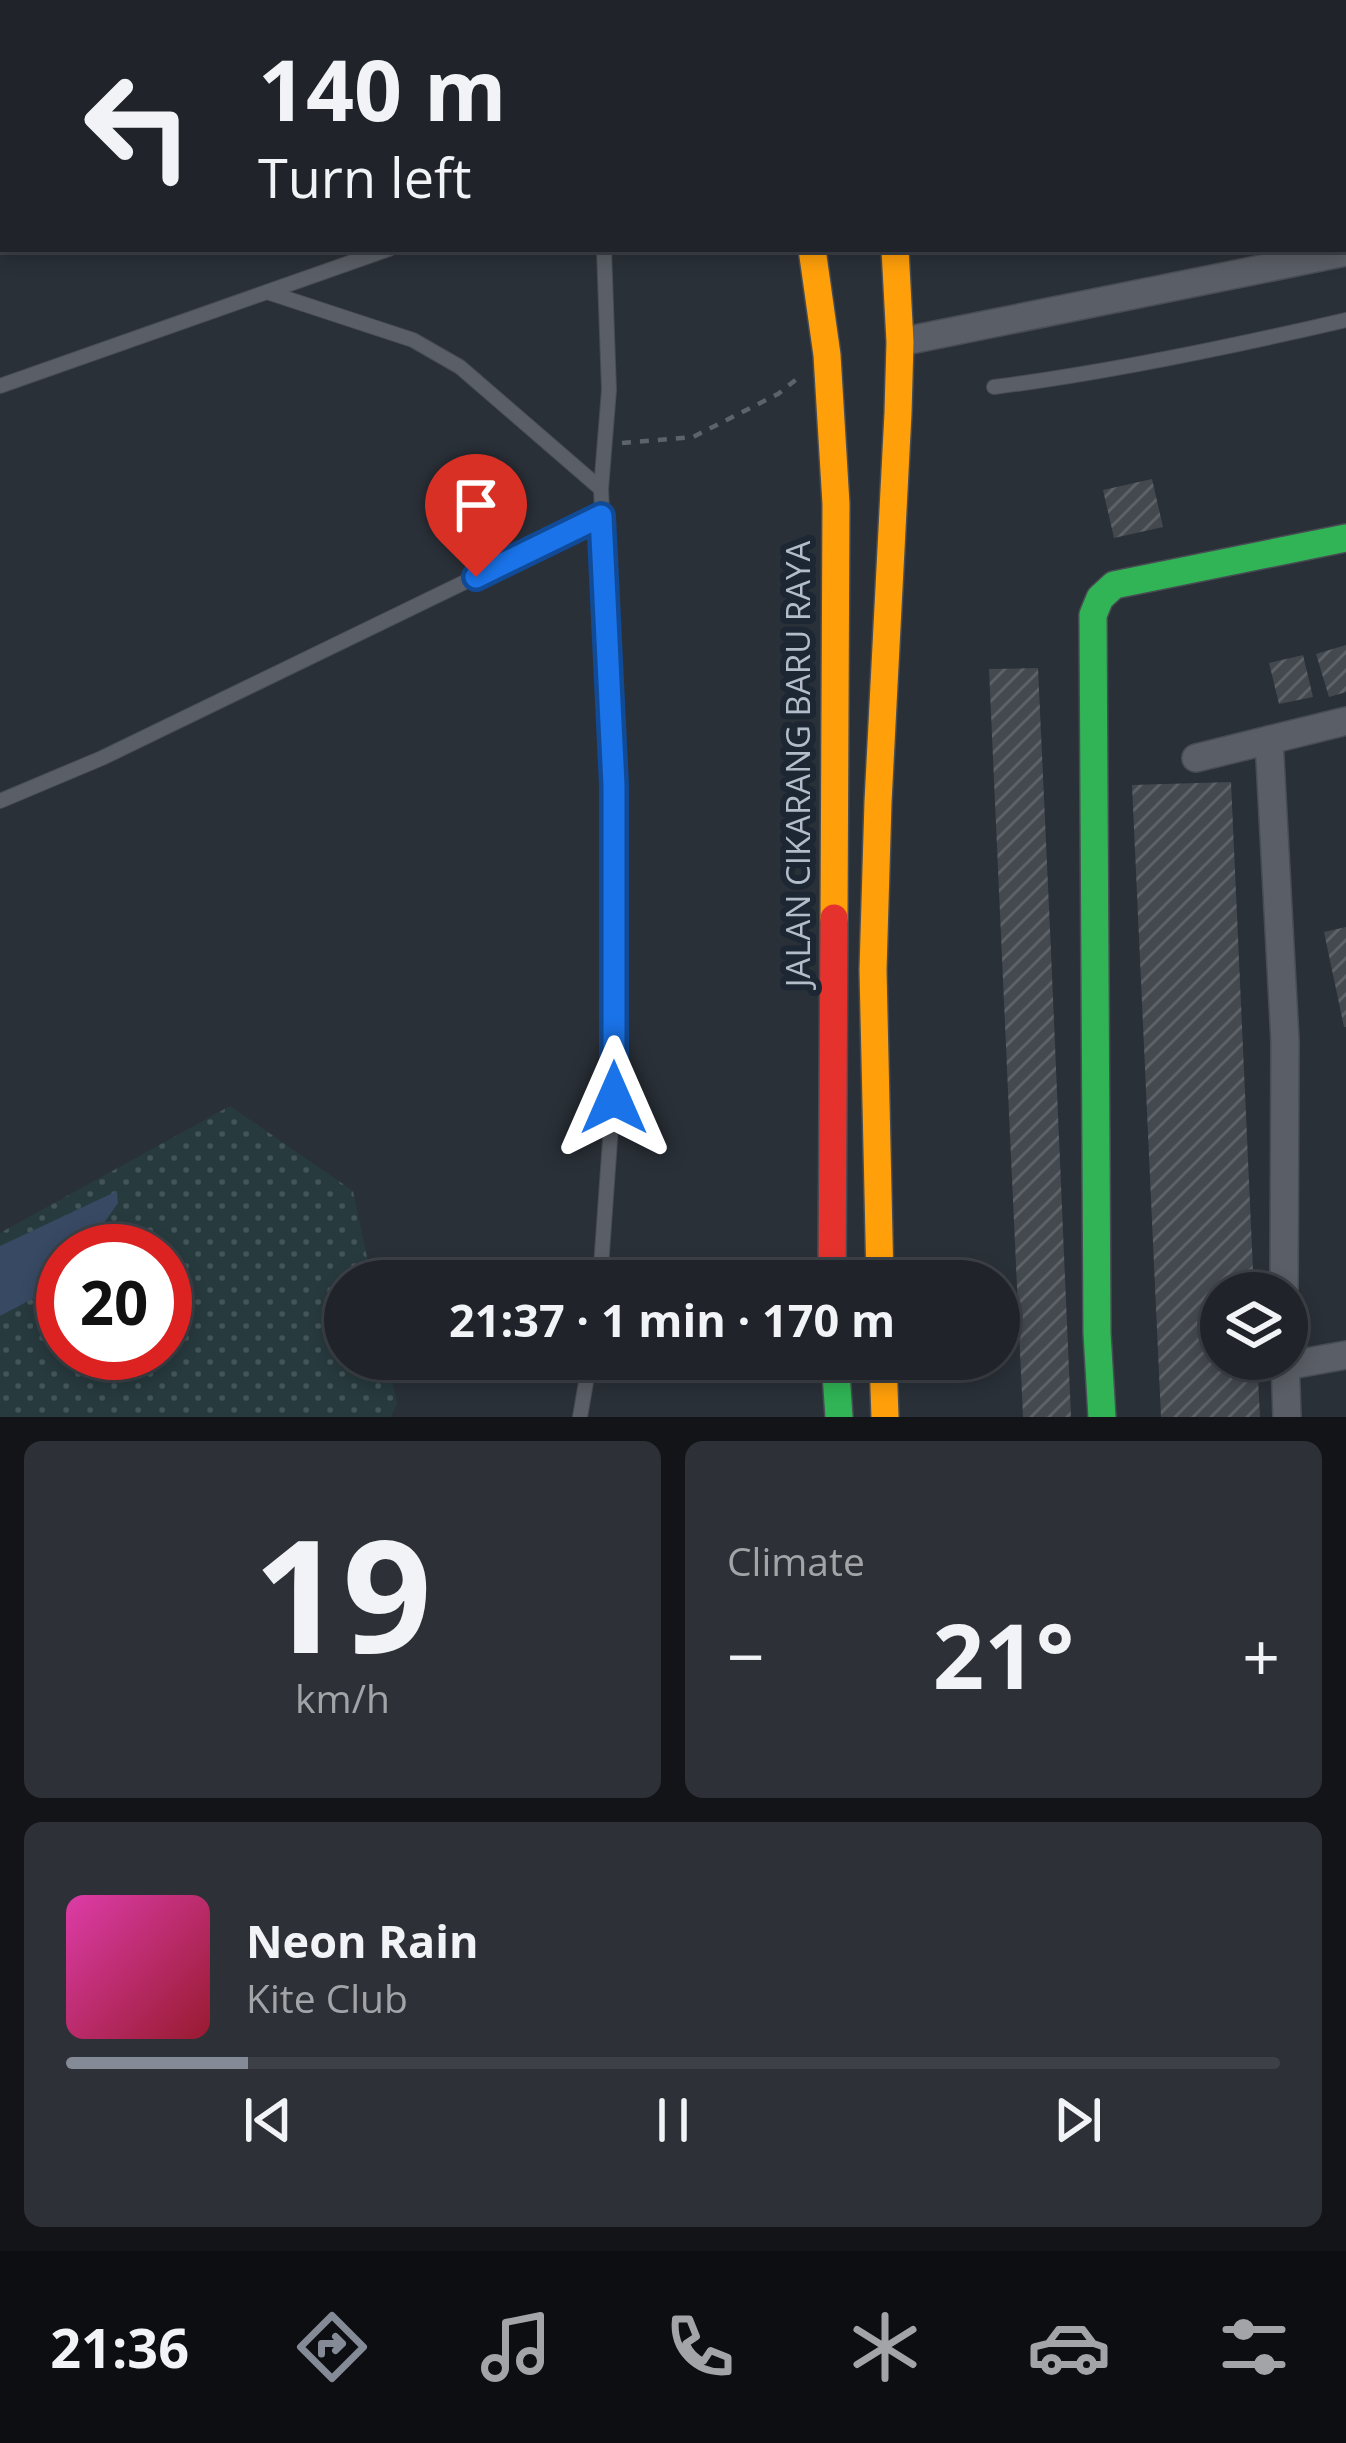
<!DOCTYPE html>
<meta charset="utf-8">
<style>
body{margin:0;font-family:"Open Sans",sans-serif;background:#2d3036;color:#f1f3f6;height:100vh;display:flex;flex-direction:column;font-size:45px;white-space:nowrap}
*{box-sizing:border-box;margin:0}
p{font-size:39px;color:#a2a4a8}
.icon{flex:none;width:66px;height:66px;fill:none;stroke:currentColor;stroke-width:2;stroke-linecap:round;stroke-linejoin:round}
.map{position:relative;height:1417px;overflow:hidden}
.details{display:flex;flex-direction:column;gap:24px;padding:24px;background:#121417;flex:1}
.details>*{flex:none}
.guide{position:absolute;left:0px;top:0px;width:1347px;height:252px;box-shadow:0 6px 18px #0003,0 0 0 3px #3d4147;background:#20242a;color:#f1f3f6;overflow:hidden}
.buttons{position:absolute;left:1200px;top:1272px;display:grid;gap:24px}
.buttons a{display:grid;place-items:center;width:108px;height:108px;border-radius:50%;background:#20242a;box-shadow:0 6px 18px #0003,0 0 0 3px #3d4147;font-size:60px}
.speed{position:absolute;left:36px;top:1224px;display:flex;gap:24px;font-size:60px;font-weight:700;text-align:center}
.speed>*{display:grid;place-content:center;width:156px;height:156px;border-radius:50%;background:#20242a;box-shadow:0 6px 18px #0003,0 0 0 3px #3d4147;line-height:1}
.speed .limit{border:18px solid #d22;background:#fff;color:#111}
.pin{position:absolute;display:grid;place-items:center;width:102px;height:102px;color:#fff;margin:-123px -51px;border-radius:50% 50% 50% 0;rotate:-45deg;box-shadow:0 0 12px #0007}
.pin .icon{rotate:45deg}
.me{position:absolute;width:132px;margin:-66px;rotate:0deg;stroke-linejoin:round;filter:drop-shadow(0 0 9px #0008)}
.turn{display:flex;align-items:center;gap:42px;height:252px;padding:0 60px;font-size:54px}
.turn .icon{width:156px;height:156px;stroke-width:2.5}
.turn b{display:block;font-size:84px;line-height:102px}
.big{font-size:90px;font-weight:700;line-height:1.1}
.details .card{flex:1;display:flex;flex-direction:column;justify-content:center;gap:18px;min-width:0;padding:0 42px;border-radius:18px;background:#2d3036}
.details .dial{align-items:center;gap:0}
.dial b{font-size:156px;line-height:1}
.song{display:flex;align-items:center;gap:36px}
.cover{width:144px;height:144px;border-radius:18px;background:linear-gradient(135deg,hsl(320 70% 55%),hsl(350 70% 35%))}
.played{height:12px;border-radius:6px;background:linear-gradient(90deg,#848b96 15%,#3d4147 15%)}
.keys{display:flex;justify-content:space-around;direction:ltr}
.heat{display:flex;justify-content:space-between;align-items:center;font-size:66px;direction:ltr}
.details .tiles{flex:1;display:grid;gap:24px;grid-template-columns:1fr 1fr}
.card:last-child{grid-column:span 2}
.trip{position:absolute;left:324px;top:1260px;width:696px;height:120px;border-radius:60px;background:#20242a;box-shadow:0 6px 18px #0003,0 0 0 3px #3d4147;font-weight:700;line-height:120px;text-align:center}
.tabs{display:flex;height:192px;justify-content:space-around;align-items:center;background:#0d0e11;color:#a2a4a8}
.tabs .icon{width:84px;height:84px}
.tabs .current{color:#848b96}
.tabs b{font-size:54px;color:#f1f3f6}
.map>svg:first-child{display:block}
.grass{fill:url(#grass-dots);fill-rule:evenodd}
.water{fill:#384963}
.building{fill:url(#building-hatch)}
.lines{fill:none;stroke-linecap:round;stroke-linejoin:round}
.lane-casing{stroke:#484c53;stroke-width:16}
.street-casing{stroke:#484c53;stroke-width:30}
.fast-casing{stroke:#484c53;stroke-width:30}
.slow-casing{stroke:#484c53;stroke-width:30}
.jam-casing{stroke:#484c53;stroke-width:30}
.path{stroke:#5d636a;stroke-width:4.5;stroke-dasharray:9 9;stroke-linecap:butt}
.lane{stroke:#5a5e66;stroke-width:14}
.street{stroke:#5a5e66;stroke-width:27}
.fast{stroke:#30b455;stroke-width:27}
.slow{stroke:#ff9f0a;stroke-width:27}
.jam{stroke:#e5322d;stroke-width:27}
.route-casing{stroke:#114b97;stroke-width:30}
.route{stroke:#1a73e8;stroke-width:21}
.labels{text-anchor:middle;stroke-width:12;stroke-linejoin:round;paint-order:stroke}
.street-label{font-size:33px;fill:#b4bcc9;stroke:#1d2633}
</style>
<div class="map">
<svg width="1346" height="1417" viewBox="0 0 1346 1417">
<defs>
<pattern id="grass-dots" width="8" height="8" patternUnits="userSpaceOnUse" patternTransform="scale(3)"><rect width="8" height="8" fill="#273a3e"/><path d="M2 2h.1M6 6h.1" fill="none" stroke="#445559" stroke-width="1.8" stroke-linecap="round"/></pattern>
<pattern id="building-hatch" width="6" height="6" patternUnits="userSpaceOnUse" patternTransform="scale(3)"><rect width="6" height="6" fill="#444950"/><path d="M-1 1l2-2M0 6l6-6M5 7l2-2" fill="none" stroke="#5d6168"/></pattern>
</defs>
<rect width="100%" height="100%" fill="#2a3038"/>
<!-- grass -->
<path class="grass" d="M230,1106L353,1191L372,1281H345V1359H388L397,1404L391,1417H0V1233ZM63,1251H165V1353H63Z"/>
<!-- water -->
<polygon class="water" points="117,1191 118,1203 84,1251 63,1251 63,1274 34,1298 0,1316 0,1246"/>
<!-- building -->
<g class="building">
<polygon points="1152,479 1163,527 1114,538 1103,490"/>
<polygon points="1346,645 1346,692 1329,697 1316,654"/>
<polygon points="1303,655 1313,697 1279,704 1269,663"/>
<polygon points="1038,668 1050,929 1071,1417 1023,1417 1009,1113 989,669"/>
<polygon points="1231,782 1254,1293 1221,1293 1221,1359 1257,1359 1260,1417 1161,1417 1132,785"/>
<polygon points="1346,927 1346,1027 1344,1027 1324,932"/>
</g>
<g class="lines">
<!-- lane casing -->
<g class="lane-casing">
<g id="lane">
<polyline points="563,0 564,3"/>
<polyline points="267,292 413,340 460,367 601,489"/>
<polyline points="0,386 389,249"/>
<path d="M994,387C1112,372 1230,347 1346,320"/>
<polyline points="0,801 102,758 601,516"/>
<polyline points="600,1281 613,1098 614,785 601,489 609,390 604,249"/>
<polyline points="580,1417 590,1359"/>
</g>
</g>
<!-- street casing -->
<g class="street-casing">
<g id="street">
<polyline points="900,342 1346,252"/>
<polyline points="1269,740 1285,1041 1284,1293"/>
<polyline points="1196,758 1346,721"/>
<polyline points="1285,1359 1287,1417"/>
<polyline points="1285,1366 1346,1355"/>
</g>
</g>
<!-- fast casing -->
<g class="fast-casing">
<g id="fast">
<polyline points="835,1359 839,1417"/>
<polyline points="1102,1417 1097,1333 1093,615 1100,598 1114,585 1346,538"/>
</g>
</g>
<!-- slow casing -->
<g class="slow-casing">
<g id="slow">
<polyline points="774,0 775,3"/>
<polyline points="812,249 827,355 836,504 834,918"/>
<polyline points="880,1281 873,970 878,802 898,413 900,342 895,249"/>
<polyline points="883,1359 885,1417"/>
</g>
</g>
<!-- jam casing -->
<g class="jam-casing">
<g id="jam">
<polyline points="863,0 863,3"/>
<polyline points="832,1281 834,918"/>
</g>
</g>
<!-- path -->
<polyline class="path" points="622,443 693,437 778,394 798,378"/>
<!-- lane -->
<use href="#lane" class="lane"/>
<!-- street -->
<use href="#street" class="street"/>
<!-- fast -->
<use href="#fast" class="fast"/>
<!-- slow -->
<use href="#slow" class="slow"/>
<!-- jam -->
<use href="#jam" class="jam"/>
</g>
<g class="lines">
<!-- route casing -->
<g class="route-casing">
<polyline id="route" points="476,577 601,516 614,785 614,1098"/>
</g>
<!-- route -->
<use href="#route" class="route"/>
</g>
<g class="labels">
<!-- street labels -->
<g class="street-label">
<text transform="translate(798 764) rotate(-90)" y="12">JALAN CIKARANG BARU RAYA</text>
</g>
</g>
</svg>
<div class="buttons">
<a><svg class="icon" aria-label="layers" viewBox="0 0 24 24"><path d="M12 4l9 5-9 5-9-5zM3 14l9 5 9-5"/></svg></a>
</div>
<div class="speed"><div class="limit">20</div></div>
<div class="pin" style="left:476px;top:577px;background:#d93025"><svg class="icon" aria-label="arrive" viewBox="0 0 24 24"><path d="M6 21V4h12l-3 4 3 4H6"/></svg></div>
<svg class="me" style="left:614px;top:1098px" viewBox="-20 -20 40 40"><path d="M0-17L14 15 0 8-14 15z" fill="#1a73e8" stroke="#fff" stroke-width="4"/></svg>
<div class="trip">21:37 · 1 min · 170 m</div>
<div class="guide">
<div class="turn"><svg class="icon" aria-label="left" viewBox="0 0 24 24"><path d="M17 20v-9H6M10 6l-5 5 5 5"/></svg><div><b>140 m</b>Turn left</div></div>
</div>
</div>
<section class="details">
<div class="tiles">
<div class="card dial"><b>19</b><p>km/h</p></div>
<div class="card"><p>Climate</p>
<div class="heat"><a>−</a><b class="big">21°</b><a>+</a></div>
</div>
<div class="card">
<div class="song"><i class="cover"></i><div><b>Neon Rain</b><p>Kite Club</p></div></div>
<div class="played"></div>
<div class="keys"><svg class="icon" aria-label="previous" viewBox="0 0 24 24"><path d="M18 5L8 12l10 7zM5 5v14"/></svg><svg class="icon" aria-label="pause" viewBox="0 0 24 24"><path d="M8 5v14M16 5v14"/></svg><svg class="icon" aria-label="next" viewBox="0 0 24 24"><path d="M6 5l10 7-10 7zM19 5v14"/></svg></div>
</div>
</div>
</section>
<nav class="tabs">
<b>21:36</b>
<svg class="icon current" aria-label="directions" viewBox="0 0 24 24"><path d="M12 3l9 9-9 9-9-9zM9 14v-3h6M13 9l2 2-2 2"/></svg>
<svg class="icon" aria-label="music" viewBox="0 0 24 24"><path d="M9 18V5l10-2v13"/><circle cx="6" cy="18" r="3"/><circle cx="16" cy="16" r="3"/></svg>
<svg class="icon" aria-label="phone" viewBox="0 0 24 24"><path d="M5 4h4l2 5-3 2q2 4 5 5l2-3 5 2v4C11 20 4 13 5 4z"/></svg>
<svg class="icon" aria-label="climate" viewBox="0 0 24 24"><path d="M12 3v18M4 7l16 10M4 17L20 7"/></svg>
<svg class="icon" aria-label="car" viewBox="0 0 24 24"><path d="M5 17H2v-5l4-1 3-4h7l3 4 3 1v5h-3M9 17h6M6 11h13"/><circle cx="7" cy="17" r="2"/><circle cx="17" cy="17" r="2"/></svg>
<svg class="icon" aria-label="filters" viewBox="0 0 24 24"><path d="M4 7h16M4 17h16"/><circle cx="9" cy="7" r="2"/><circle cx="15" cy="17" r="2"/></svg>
</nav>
